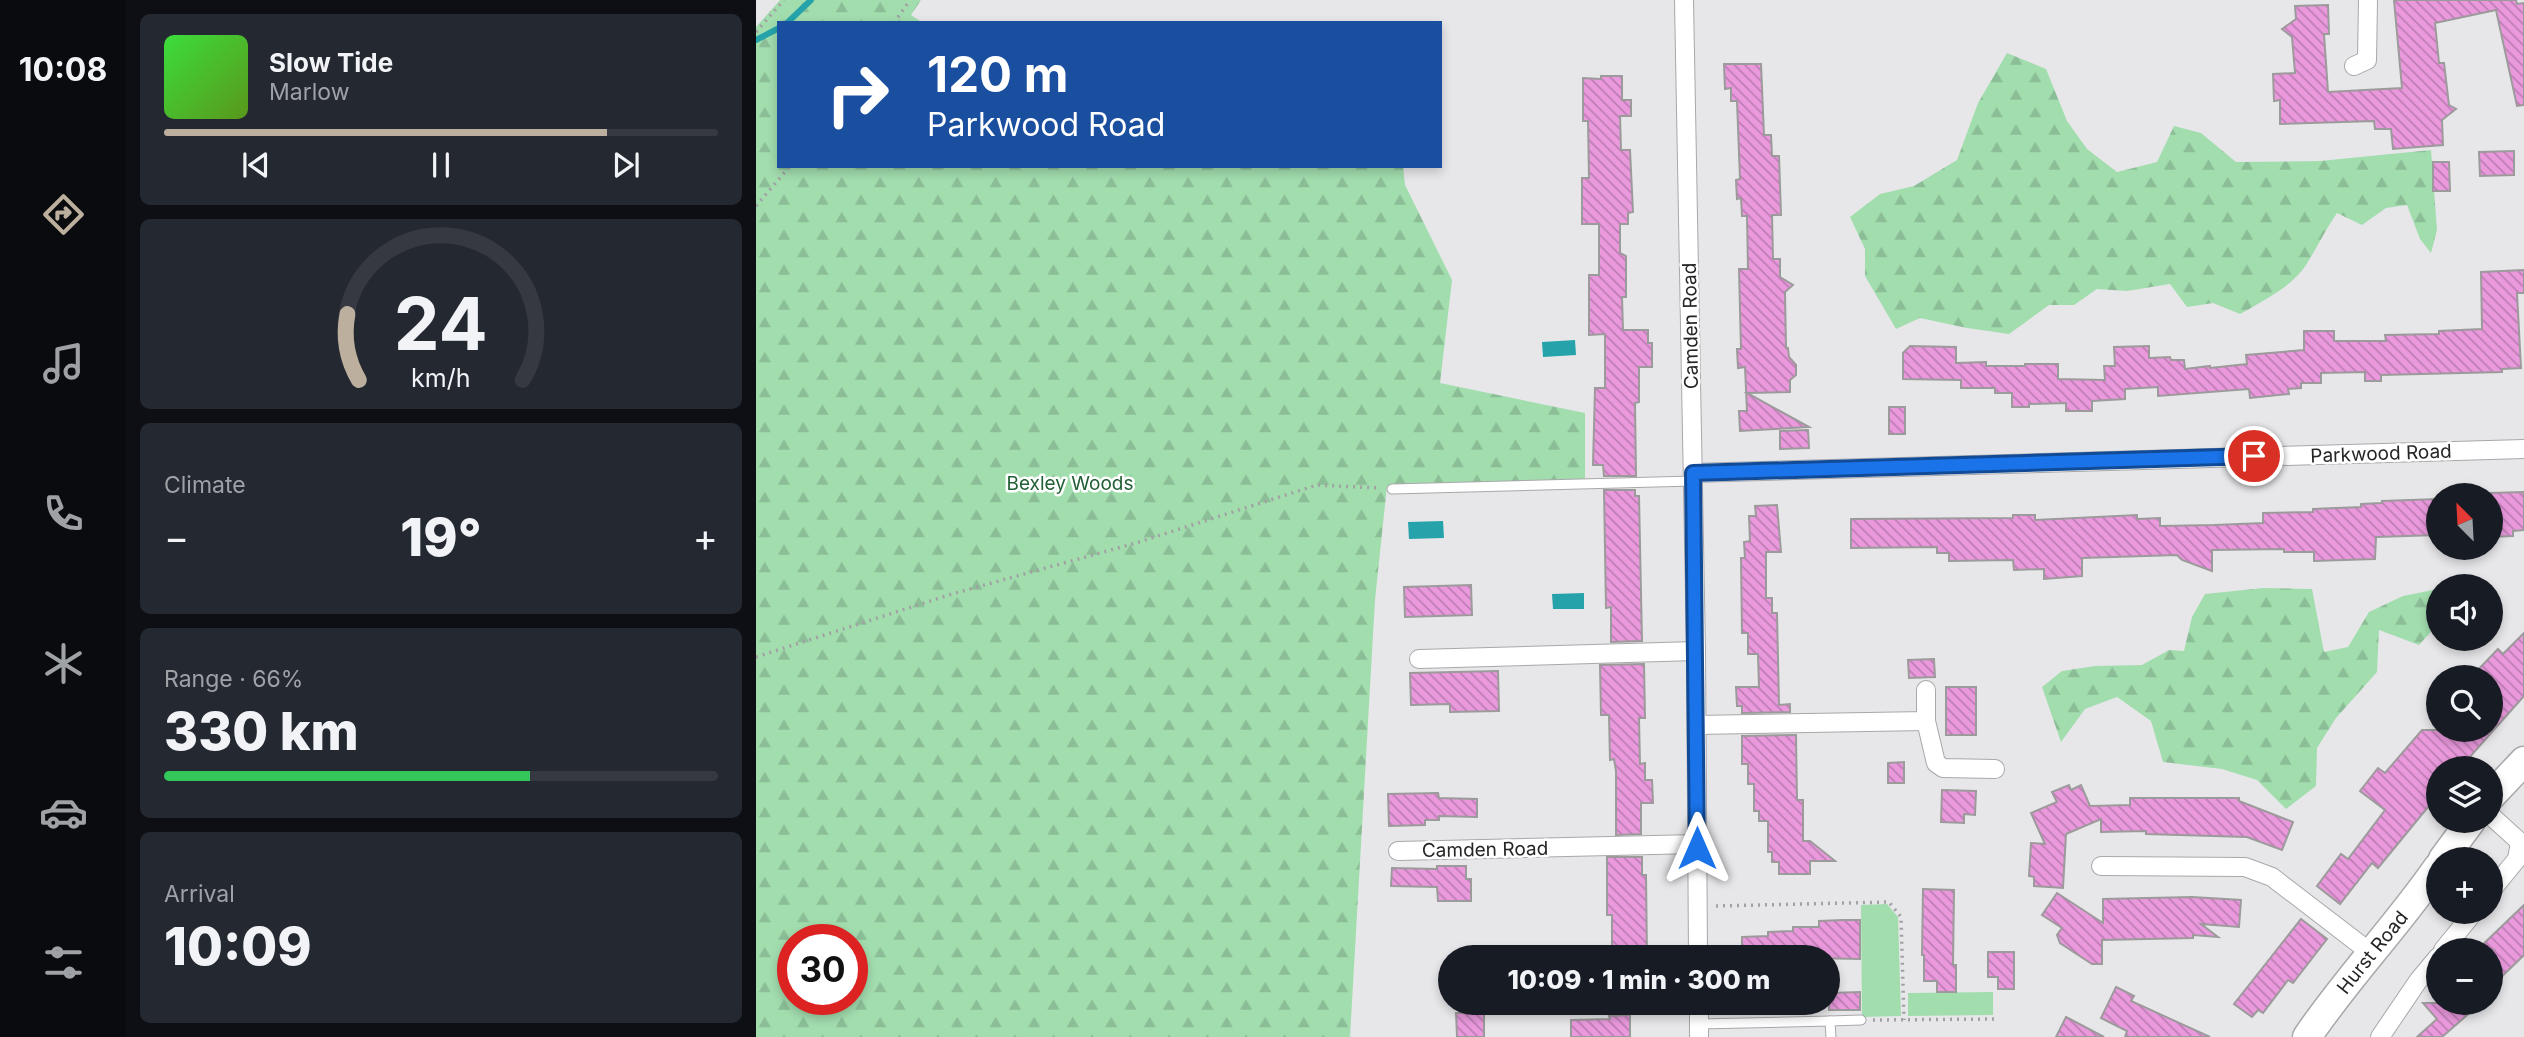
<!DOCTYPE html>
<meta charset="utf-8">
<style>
body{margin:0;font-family:Inter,sans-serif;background:#242831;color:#f1f3f6;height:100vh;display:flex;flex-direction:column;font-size:26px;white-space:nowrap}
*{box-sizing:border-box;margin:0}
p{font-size:23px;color:#9ea1a6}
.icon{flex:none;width:38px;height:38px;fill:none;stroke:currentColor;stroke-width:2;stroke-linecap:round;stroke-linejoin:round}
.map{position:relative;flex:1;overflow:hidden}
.drawer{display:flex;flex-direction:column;gap:14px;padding:14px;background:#0d0f14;width:630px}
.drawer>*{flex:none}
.hud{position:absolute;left:21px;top:21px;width:665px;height:147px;border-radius:0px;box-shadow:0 4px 10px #0003;background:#1a4fa0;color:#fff;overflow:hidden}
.needle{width:46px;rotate:336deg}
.fabs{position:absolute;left:1670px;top:483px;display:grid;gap:14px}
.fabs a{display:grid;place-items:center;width:77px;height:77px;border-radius:50%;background:#171b24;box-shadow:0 4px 10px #0003;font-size:35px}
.speed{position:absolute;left:21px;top:924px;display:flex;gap:14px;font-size:35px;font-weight:700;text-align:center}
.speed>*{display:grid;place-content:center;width:91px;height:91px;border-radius:50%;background:#171b24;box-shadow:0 4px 10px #0003;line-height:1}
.speed .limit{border:10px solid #d22;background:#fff;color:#111}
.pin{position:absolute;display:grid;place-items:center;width:60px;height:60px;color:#fff;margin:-30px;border:4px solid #fff;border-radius:50%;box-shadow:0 2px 7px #0007}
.me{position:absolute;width:77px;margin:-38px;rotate:0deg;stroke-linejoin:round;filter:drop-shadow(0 0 5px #0008)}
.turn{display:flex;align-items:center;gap:24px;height:147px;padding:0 35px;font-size:32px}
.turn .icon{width:91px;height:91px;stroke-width:2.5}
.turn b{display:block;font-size:49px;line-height:60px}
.big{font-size:52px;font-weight:800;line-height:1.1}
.drawer .tile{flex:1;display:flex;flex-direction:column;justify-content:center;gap:10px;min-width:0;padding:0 24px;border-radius:10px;background:#242831}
.drawer .dial{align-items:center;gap:0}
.dial svg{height:182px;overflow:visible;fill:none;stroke:#363941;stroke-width:7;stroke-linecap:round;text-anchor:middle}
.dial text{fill:#f1f3f6;stroke:none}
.song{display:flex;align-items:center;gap:21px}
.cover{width:84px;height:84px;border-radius:10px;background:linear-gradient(135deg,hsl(120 70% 55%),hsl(90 70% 35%))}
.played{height:7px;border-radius:4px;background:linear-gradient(90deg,#bcaf9d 80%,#363941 80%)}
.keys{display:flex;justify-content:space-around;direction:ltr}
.heat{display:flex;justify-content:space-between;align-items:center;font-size:38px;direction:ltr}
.charge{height:10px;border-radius:5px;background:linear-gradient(90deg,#34c759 66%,#363941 0)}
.trip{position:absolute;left:682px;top:945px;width:402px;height:70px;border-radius:35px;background:#171b24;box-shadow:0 4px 10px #0003;font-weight:800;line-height:70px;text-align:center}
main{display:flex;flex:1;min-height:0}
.menu{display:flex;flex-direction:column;width:126px;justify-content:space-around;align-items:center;background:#090b0e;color:#9ea1a6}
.menu .icon{width:49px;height:49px}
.menu .active{color:#bcaf9d}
.menu b{font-size:32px;color:#f1f3f6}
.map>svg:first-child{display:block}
.grass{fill:#a2ddae}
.forest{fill:url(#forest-firs);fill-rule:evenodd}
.water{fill:#26a3aa}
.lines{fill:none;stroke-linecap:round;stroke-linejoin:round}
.stream{stroke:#26a3aa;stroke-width:6}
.building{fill:url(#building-back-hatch);stroke:#9d9a9c;stroke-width:2}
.service-casing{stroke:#a8a8ab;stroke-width:11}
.minor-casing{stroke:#a8a8ab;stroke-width:20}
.primary-casing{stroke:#a8a8ab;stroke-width:31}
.path{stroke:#a1a1a4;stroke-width:3.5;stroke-dasharray:2 5;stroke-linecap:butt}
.service{stroke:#fff;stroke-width:9}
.minor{stroke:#fff;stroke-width:18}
.primary{stroke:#fff;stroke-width:28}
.route-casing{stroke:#114b97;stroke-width:18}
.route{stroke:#1a73e8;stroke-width:12}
.labels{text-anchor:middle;stroke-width:5;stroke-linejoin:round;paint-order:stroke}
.street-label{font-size:19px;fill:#252526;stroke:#fff}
.park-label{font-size:19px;fill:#215f34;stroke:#fff}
</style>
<main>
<nav class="menu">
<b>10:08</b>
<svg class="icon active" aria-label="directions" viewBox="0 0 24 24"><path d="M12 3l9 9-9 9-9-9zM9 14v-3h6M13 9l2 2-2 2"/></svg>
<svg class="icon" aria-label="music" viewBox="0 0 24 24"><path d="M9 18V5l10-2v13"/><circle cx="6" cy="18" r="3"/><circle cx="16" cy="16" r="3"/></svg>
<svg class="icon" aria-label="phone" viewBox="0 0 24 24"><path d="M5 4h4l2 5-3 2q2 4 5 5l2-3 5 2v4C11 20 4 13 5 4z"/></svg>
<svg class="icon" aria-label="climate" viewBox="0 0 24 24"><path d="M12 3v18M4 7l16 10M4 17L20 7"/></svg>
<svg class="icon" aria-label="car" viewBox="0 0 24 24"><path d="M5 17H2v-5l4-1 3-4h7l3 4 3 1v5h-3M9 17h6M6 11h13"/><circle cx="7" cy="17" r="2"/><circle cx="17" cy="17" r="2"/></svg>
<svg class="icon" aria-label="filters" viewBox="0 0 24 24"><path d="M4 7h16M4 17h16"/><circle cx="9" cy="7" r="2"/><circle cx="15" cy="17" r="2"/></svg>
</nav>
<section class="drawer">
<div class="tile">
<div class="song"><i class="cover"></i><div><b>Slow Tide</b><p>Marlow</p></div></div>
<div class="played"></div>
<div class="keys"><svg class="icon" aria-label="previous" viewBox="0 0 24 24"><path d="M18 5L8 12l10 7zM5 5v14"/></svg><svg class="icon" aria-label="pause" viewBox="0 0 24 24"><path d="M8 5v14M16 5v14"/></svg><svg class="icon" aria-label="next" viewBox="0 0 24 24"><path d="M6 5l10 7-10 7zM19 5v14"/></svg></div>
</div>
<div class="tile dial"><svg viewBox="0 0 100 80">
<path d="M14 69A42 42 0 1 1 86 69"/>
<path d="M14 69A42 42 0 0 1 9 40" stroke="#bcaf9d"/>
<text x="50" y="56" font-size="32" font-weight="700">24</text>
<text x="50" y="72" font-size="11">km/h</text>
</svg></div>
<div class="tile"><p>Climate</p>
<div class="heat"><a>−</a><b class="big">19°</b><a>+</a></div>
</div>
<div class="tile"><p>Range · 66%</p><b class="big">330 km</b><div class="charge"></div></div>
<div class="tile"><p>Arrival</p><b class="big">10:09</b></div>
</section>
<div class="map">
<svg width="1768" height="1037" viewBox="0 0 1768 1037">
<defs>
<pattern id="forest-firs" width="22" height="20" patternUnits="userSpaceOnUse" patternTransform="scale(1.75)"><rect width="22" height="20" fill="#a2ddae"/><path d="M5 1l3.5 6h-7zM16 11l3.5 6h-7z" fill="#8bbe96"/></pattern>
<pattern id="building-back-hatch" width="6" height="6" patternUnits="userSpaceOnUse" patternTransform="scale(1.75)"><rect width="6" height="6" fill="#ea99dd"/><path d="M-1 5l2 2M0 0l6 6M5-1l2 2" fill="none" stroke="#bd7db3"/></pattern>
</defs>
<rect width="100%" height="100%" fill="#e7e7ea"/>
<!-- grass -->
<g class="grass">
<polygon points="1131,904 1142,917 1145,1016 1106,1017 1105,905"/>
<polygon points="1237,992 1237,1015 1152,1016 1152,993"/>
</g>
<!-- forest -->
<g class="forest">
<path d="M24,0H165L155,15L167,23H23V166H647L649,185L696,280L684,383L829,413V485L631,486L619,600L594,1037H0V27ZM37,940H96V999H37Z"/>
<path d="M1251,53L1290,69L1311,121L1331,149L1361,172L1401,162L1418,126L1445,133L1480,162L1564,161L1675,150L1681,230L1675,253L1664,239L1651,205L1630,208L1606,225L1581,213C1569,230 1561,248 1550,265C1537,286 1505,302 1484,314L1457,303L1431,307L1414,284L1371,291L1341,289L1318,305H1293L1253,334L1211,328L1164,318L1140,329L1109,276V249L1094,217L1124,194L1158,186L1201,160L1222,103Z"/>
<polygon points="1507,588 1556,589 1568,652 1592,647 1613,612 1647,596 1682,589 1682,624 1663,645 1623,630 1621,672 1580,718 1561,748 1560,786 1530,809 1501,780 1466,769 1407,762 1395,721 1361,697 1329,709 1305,742 1286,687 1306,671 1339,666 1386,665 1413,650 1428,651 1436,617 1449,594"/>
</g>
<!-- water -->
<g class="water">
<polygon points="819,340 820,355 787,357 786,342"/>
<polygon points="687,521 688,538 653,539 652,522"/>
<polygon points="828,593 828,609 797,609 796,594"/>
</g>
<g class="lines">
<!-- stream -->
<g class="stream">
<polyline points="31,23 55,0"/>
<polyline points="0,40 23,28"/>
</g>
</g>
<!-- building -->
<g class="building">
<polygon points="1638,0 1760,0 1761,4 1768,3 1768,105 1761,106 1740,10 1679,23 1683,63 1688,63 1693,105 1700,109 1686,120 1687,145 1637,149 1635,129 1619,129 1618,121 1524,124 1524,100 1518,101 1517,74 1539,73 1536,37 1526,29 1540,19 1539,6 1572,5 1573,34 1568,34 1572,92 1646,88"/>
<polygon points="968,64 1005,64 1008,135 1015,135 1016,156 1023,156 1025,215 1016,215 1017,259 1024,259 1024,277 1037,285 1029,292 1030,348 1032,348 1033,357 1040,365 1040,375 1034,380 1034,392 991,393 1053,427 984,431 983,411 991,411 989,367 982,368 981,349 985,349 983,269 992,269 991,216 986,216 985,198 981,199 980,180 984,179 981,101 975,101 975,88 969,89"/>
<polygon points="845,76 866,76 866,100 875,100 875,116 864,116 865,150 874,150 877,212 872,213 872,224 864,224 864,253 870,256 870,297 866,297 867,330 892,330 892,343 896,343 896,367 883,367 883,402 879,403 880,476 848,476 847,465 837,465 839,388 849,388 849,334 833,335 833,275 843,275 843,224 826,224 826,178 833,178 832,121 827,121 827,78 845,79"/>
<polygon points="1758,151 1758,175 1724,176 1723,152"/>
<polygon points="1677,162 1693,162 1694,191 1677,191"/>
<polygon points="1768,270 1768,293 1761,293 1765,368 1746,369 1746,372 1625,375 1625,381 1609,381 1609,372 1565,373 1565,383 1545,383 1545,388 1532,389 1533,394 1494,398 1493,389 1402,396 1402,387 1369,389 1369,399 1336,401 1336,411 1310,411 1310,403 1273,404 1273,407 1256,407 1256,393 1239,393 1239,388 1205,388 1205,380 1147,379 1147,353 1154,346 1200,347 1200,363 1230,362 1230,366 1269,366 1269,364 1302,364 1302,379 1349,380 1348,366 1359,366 1358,347 1393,346 1393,358 1414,357 1415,360 1428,360 1429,369 1454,366 1454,368 1491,364 1490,355 1548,350 1548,331 1578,331 1578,341 1630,341 1629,335 1683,334 1683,331 1726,329 1725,272"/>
<rect x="1133" y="407" width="16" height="27"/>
<polygon points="1052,430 1053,448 1024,449 1024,431"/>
<polygon points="848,490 879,490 879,496 883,496 886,641 855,642 855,607 850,608"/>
<polygon points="1768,492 1768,530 1757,531 1757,536 1734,537 1734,493"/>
<polygon points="1682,499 1682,535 1620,537 1619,559 1558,561 1558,552 1528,552 1528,549 1456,550 1456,571 1426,560 1421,555 1326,558 1326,576 1288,579 1288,569 1258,570 1257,560 1193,561 1193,553 1181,553 1181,547 1095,548 1095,519 1257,518 1257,515 1279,515 1279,520 1381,515 1381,519 1404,518 1404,526 1458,525 1507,523 1507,513 1557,512 1557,509 1605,507 1605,504 1626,503 1626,501"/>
<polygon points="1021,505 1025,552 1010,552 1010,598 1016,598 1016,613 1021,613 1023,705 1034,704 1034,712 986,713 986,706 981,706 980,687 1003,687 1002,654 992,654 992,633 986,633 985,558 989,558 988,542 994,541 993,516 1000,516 999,506"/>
<polygon points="715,585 716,615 649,617 648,587"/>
<polygon points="1768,633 1768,696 1704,768 1682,768 1682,795 1622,868 1616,863 1584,904 1561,886 1585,854 1592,859 1629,810 1604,791 1622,768 1629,773 1666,730 1734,730 1734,677 1715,677 1742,649 1747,654"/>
<polygon points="1178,659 1179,677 1153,678 1152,660"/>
<polygon points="888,664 889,718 883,718 884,764 889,763 889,780 896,780 897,803 885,803 885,834 860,835 860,771 858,759 854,760 853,715 845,715 844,665"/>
<polygon points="742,671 743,711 694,712 694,704 655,705 654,673"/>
<rect x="1190" y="687" width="30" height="48"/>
<polygon points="1040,735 1041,800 1047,800 1047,841 1054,841 1079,861 1054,861 1054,874 1023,874 1023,862 1016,862 1016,852 1012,852 1012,821 1003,821 1003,811 998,811 998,784 992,784 992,764 986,764 986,736"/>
<polygon points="1148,762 1148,783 1132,783 1132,763"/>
<polygon points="1313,785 1315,790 1325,785 1334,806 1374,805 1374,798 1483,798 1483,801 1537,822 1526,850 1491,837 1390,834 1390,831 1345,832 1345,819 1310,834 1307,888 1278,886 1278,877 1273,876 1275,843 1289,844 1275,813 1301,802 1296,792"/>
<polygon points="1186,790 1220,791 1219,815 1208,814 1208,823 1185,822"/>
<polygon points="682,793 683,798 721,799 721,817 683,816 683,820 669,820 669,825 633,826 632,794"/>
<polygon points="851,857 886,857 886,875 890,875 891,957 860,957 860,947 856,947 856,915 851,915"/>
<polygon points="681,866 710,866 710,879 715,879 715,901 682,901 681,887 635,886 636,868 681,869"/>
<polygon points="1167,889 1198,890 1197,965 1200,965 1200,992 1181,992 1181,981 1168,981 1168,955 1166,955"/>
<polygon points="1301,893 1347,923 1347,899 1436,897 1485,900 1483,927 1445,924 1462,937 1437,935 1437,938 1346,940 1346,964 1336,964 1304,943 1301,935 1306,928 1286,915"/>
<polygon points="1768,905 1768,955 1734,988 1734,952 1737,950 1721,950"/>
<polygon points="1545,919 1571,939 1537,983 1532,980 1507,1013 1502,1010 1496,1017 1478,1004"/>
<polygon points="1087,920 1104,920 1104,959 986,957 986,937 1012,936 1012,932 1037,931 1037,927 1063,927 1063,921"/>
<polygon points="1232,952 1258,952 1258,989 1242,989 1242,977 1232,977"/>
<polygon points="1360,987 1378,996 1375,1001 1454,1037 1369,1037 1371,1031 1345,1018"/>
<polygon points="1104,992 1104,1010 1073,1010 1073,993"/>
<polygon points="1667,1003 1725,1003 1686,1037 1661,1037 1681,1019"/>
<polygon points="700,1013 728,1013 728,1037 701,1037"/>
<polygon points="874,1015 874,1037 815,1037 815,1020 854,1019 853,1016"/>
<polygon points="1310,1017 1348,1037 1300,1037"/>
</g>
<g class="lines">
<!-- service casing -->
<g class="service-casing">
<g id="service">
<polyline points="636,489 937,481"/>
<polyline points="943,1024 1074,1021"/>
<polyline points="1075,1037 1074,1021 1105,1020"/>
</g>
</g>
<!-- minor casing -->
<g class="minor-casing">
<g id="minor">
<polyline points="928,0 940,651 942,957"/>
<polyline points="1598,66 1611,60 1612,0"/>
<polyline points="937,473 1768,449"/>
<polyline points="663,659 940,651"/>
<polyline points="1170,721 1180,763 1187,768 1239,769"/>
<polyline points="941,725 1170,721 1170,690"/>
<polyline points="1734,815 1764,842 1761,859 1734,892"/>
<polyline points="642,851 941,844"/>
<polyline points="1345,866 1489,867 1516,877 1615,953"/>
<polyline points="1687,950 1718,912"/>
<polyline points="943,1003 943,1037"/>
<polyline points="1624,1037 1662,981 1682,957"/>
</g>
</g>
<!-- primary casing -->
<g class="primary-casing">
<g id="primary">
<polyline points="1734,797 1768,761"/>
<polyline points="1687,859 1715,821"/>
<path id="s1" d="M1551,1037C1591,978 1641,926 1682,867"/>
</g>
</g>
<!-- path -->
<g class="path">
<polyline points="138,23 154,0"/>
<polyline points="0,32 28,0"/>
<polyline points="0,206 34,166"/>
<polyline points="0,657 196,594 380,543 561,485 623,488"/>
<polyline points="960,906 1133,902 1145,917 1148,1020"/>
<polyline points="1117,1020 1242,1019"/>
</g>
<!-- service -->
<use href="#service" class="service"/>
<!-- minor -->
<use href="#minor" class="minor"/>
<!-- primary -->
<use href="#primary" class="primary"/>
</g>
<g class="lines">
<!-- route casing -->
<g class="route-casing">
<polyline id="route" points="941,848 937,473 1498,456"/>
</g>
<!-- route -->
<use href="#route" class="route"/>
</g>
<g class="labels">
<!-- street labels -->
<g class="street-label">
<text transform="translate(934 326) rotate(-91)" y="7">Camden Road</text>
<text transform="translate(1625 453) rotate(-2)" y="7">Parkwood Road</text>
<text transform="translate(729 849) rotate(-1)" y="7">Camden Road</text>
<text dy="7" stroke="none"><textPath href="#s1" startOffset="107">Hurst Road</textPath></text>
</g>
<!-- park labels -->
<g class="park-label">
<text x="314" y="490">Bexley Woods</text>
</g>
</g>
</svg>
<div class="fabs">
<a><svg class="needle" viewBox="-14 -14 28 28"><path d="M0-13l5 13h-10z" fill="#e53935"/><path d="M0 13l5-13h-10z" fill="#9ea1a6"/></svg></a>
<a><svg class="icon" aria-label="sound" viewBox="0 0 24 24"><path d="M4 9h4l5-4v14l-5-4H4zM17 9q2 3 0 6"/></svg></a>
<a><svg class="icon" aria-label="search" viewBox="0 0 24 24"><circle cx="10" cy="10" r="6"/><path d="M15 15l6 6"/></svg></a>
<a><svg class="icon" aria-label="layers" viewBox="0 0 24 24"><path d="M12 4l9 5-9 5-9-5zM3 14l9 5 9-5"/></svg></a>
<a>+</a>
<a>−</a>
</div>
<div class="speed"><div class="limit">30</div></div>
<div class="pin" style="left:1498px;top:456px;background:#d93025"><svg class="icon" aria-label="arrive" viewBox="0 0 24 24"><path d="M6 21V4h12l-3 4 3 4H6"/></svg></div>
<svg class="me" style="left:941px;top:848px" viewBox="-20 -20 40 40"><path d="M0-17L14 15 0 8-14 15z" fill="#1a73e8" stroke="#fff" stroke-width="4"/></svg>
<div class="trip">10:09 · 1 min · 300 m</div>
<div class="hud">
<div class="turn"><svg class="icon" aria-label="right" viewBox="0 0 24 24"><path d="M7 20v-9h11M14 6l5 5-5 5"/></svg><div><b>120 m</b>Parkwood Road</div></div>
</div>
</div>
</main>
